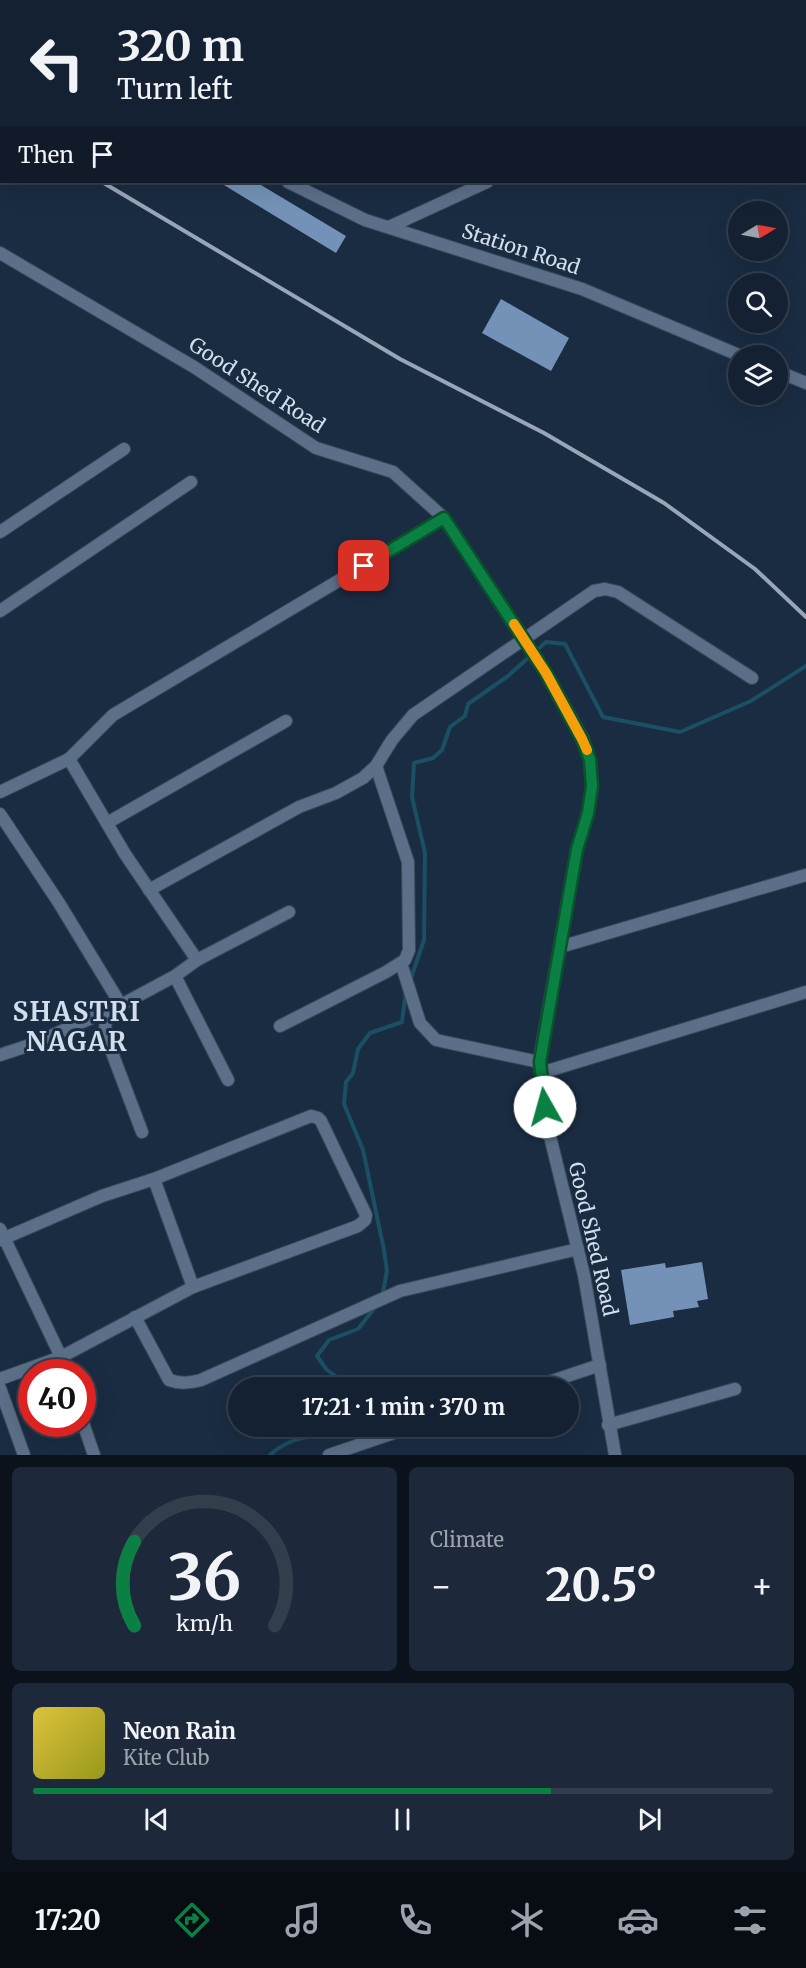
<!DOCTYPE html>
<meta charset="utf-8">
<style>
body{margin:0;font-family:Merriweather,serif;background:#1d293a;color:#f1f3f6;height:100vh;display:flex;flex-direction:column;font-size:22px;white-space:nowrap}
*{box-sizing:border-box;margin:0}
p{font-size:20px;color:#9da3ac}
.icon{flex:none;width:33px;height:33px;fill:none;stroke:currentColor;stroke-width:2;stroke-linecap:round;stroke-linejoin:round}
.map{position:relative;height:1455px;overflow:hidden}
.details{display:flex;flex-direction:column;gap:12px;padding:12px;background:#0b121c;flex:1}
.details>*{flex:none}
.guide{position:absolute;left:0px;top:0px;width:807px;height:183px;box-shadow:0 6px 24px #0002,0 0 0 2px #333e4d;background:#142132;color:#f1f3f6;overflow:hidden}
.needle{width:39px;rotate:80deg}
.fabs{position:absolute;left:728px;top:201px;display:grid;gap:12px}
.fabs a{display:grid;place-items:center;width:60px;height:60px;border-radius:50%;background:#142132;box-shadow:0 6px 24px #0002,0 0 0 2px #333e4d;font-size:30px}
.speed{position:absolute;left:18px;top:1359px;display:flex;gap:12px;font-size:30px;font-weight:700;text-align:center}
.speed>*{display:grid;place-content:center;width:78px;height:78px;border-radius:50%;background:#142132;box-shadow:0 6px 24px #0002,0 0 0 2px #333e4d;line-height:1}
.speed .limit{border:9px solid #d22;background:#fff;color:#111}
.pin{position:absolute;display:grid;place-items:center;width:51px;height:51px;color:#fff;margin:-26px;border-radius:12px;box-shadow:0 3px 9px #0006}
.me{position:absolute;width:66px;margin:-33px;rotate:353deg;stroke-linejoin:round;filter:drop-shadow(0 0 4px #0008)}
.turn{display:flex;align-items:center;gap:21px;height:126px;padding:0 18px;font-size:27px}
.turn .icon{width:78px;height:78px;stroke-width:2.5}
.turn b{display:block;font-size:42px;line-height:51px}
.then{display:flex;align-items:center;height:57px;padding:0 18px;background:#0003;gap:12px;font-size:22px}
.big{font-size:45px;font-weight:700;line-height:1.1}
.details .widget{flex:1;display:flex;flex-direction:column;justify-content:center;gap:9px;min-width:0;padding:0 21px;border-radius:9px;background:#1d293a}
.details .dial{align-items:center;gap:0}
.dial svg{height:156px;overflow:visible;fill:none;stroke:#333e4d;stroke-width:7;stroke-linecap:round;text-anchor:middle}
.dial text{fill:#f1f3f6;stroke:none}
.song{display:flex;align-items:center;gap:18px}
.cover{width:72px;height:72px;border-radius:9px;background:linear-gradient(135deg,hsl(50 70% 55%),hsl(60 70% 35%))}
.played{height:6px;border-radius:3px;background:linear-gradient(90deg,#0b8043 70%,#333e4d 70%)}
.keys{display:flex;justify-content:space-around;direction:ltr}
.heat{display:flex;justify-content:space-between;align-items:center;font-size:33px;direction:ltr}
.details .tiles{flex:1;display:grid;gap:12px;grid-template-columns:1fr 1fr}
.widget:last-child{grid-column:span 2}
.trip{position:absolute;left:228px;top:1377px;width:351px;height:60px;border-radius:30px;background:#142132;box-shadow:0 6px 24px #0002,0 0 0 2px #333e4d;font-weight:700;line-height:60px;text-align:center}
.tab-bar{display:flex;height:96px;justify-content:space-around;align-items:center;background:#080d14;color:#9da3ac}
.tab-bar .icon{width:42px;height:42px}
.tab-bar .active{color:#0b8043}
.tab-bar b{font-size:27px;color:#f1f3f6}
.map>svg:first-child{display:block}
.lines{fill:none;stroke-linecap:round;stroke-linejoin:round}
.stream{stroke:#1a4f64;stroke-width:4}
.building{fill:#7492b7}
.minor-casing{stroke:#3a495b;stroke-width:14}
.major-casing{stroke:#3a495b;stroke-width:17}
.minor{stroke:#5b6f88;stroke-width:12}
.major{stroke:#a49578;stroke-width:15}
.rail{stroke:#99a6b8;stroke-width:4}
.route-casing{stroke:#07532c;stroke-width:15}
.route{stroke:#0b8043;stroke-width:10}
.slow{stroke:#f59e0b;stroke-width:10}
.labels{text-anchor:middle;stroke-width:6;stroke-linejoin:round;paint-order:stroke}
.street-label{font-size:20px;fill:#d3deed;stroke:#1a2c42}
.district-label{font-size:26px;font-weight:bold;letter-spacing:1.5px;fill:#d3deed;stroke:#1a2c42}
</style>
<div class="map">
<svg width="806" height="1455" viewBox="0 0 806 1455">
<rect width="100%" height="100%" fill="#1a2c42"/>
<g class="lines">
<!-- stream -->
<g class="stream">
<polyline points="410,981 424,940 425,853 412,797 414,763 433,758 442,750 450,727 465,716 468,704 508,676 546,642 565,644 603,717 680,732 751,701 806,666"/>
<polyline points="382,1297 387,1271 384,1250 363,1150 344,1104 346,1082 353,1073 358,1049 370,1033 402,1022 406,991"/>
<polyline points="347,1388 346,1384 326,1369 317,1356 329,1340 358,1329 377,1305"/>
<path d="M270,1455C292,1434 323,1436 350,1426"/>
</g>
</g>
<!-- building -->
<g class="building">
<polygon points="219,182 256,182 346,236 336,253"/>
<polygon points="501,299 569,338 551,371 482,333"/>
<polygon points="702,1262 708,1299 697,1301 699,1307 673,1311 674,1317 630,1325 621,1270 665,1263 666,1268"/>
</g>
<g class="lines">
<!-- minor casing -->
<g class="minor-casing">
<g id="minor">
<polyline points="170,0 172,2"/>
<polyline points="196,0 199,2"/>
<polyline points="288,182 365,220 582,289 741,356"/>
<polyline points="389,227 487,182"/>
<polyline points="0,253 194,367 316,448 393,472 444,518 546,673 583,739 590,760 592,786 588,813 577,849 539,1062 547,1124 584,1275 615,1455"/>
<polyline points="777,371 806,383"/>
<polyline points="0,532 124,449"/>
<polyline points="0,611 191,482"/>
<polyline points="69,759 125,854 197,960"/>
<polyline points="0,792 69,759 113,715 444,518"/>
<polyline points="0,814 59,903 121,1005"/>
<polyline points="107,823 286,721"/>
<polyline points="149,890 299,807 336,793 363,778 376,766 392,740 413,715 594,591 605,589 618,592 752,678"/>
<polyline points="560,947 806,875"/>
<polyline points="401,963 420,1023 436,1040 539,1062"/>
<polyline points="175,976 228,1080"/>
<polyline points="106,1012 105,1034 142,1132"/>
<polyline points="280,1026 386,972 405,960 409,950 408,862 376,766"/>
<polyline points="0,1055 30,1045 121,1005 175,976 197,960 289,912"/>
<polyline points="541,1073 806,992"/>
<polyline points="154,1179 193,1287"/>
<polyline points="0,1229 61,1357 67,1372"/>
<polyline points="0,1240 102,1196 154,1179 311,1116 318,1118 321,1121 366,1215 365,1220 358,1226 193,1287 61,1357 0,1379"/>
<path d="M135,1317L169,1380C181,1384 189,1383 201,1380L400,1291L578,1249"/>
<polyline points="0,1388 24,1455"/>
<polyline points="531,1388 600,1365"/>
<polyline points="82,1420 94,1455"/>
<polyline points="608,1425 735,1389"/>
<polyline points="329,1455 414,1426"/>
</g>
</g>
<!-- major casing -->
<g class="major-casing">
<g id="major">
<polyline points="758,0 759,2"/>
<polyline points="779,0 779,2"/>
<polyline points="806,52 806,53"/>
<polyline points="806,94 806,95"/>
</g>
</g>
<!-- minor -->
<use href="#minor" class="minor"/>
<!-- major -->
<use href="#major" class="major"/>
<!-- rail -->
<g class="rail">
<polyline points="0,120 2,121"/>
<polyline points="102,182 400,359 544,433 664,503 755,569 806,617"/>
</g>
</g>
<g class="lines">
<!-- route casing -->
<g class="route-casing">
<polyline id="route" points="364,566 444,518 546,673 582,739 590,760 592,786 588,813 577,849 540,1062 545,1107"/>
</g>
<!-- route -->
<use href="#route" class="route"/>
<!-- slow -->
<polyline class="slow" points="514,624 546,673 582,739 587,750"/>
</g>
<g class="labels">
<!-- street labels -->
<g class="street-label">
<text transform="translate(521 249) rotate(18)" y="7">Station Road</text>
<text transform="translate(257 385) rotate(33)" y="7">Good Shed Road</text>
<text transform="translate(593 1239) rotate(77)" y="7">Good Shed Road</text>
</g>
<!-- district labels -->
<g class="district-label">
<text x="77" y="1021">SHASTRI<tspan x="77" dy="30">NAGAR</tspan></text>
</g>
</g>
</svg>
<div class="fabs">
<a><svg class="needle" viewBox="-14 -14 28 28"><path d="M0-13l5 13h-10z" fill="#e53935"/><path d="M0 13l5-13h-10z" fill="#9da3ac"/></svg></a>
<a><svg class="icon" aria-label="search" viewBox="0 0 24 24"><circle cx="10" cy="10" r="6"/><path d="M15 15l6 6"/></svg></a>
<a><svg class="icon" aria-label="layers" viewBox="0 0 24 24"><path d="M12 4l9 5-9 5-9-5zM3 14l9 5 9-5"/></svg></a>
</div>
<div class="speed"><div class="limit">40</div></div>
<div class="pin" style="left:364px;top:566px;background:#d93025"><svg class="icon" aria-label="arrive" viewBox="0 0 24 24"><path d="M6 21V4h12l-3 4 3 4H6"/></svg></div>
<svg class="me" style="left:545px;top:1107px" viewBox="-20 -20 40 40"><circle r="19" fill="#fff"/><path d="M0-13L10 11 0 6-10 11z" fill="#0b8043"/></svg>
<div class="trip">17:21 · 1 min · 370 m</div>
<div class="guide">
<div class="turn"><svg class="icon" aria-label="left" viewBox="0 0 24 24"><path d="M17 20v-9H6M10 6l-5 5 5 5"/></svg><div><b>320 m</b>Turn left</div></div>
<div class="then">Then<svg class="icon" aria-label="arrive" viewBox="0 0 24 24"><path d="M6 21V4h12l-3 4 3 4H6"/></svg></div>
</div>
</div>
<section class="details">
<div class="tiles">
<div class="widget dial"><svg viewBox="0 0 100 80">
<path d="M14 69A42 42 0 1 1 86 69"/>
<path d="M14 69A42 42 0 0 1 14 26" stroke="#0b8043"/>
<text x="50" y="56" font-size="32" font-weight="700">36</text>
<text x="50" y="72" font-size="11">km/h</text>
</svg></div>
<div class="widget"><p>Climate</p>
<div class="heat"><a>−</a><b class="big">20.5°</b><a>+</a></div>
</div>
<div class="widget">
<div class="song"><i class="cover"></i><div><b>Neon Rain</b><p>Kite Club</p></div></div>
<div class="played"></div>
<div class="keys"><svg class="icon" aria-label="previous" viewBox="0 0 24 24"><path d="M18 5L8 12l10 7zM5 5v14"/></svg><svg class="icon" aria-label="pause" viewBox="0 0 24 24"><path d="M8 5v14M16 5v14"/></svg><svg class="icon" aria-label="next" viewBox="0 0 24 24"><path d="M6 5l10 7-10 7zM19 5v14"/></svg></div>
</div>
</div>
</section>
<nav class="tab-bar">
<b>17:20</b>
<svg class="icon active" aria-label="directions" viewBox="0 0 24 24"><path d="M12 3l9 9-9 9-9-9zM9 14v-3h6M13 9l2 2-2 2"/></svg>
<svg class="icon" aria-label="music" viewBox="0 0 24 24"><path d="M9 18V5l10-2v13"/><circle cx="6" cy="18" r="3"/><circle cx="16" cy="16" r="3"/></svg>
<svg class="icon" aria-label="phone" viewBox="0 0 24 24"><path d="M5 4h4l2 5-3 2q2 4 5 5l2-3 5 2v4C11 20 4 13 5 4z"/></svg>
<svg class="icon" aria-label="climate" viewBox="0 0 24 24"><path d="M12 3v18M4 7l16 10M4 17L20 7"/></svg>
<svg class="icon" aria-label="car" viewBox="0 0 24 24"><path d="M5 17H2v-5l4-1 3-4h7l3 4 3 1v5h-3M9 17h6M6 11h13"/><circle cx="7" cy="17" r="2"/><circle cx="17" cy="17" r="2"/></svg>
<svg class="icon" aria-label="filters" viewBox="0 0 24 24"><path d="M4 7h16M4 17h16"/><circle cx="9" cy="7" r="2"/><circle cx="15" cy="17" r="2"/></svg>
</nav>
